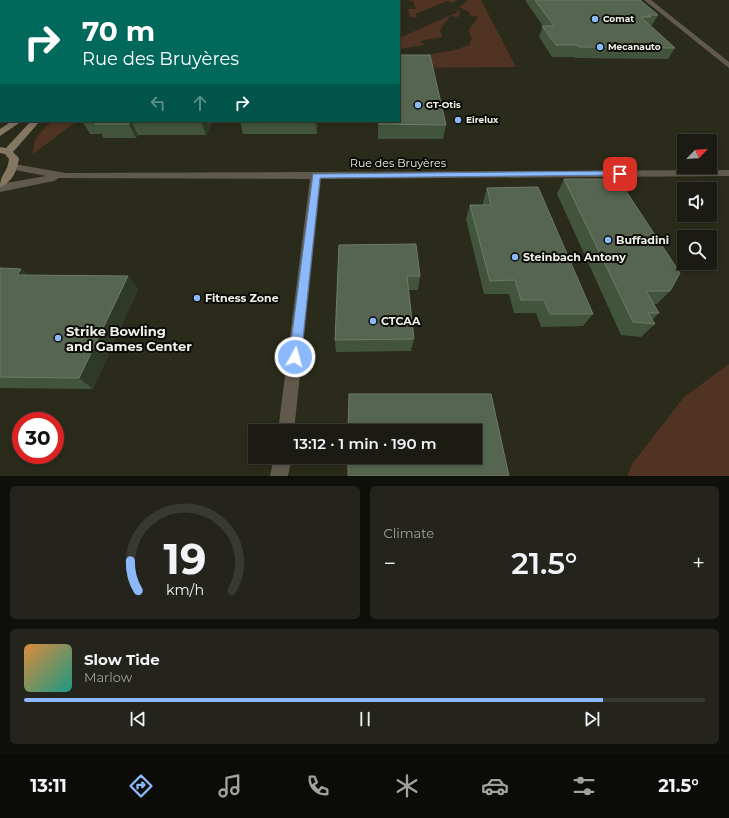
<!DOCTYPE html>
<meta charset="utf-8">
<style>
body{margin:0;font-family:Montserrat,sans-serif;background:#24241d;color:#f1f3f6;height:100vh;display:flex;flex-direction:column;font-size:15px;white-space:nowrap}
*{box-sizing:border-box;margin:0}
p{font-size:13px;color:#a0a1a0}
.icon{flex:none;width:22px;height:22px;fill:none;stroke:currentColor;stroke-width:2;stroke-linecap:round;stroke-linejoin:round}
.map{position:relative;height:476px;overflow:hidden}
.panel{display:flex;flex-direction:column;gap:10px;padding:10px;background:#0f0f0b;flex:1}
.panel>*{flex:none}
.hud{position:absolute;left:0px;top:0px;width:400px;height:122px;box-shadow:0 2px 6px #0003,0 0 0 1px #393934;background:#00695c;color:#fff;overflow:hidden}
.needle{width:26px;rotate:65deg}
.tools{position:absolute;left:677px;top:134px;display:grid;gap:8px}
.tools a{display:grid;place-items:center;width:40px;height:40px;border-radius:0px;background:#1b1b14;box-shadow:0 2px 6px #0003,0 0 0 1px #393934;font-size:20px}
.speed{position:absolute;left:12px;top:412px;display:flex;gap:8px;font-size:20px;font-weight:700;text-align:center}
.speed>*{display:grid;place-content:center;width:52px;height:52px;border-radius:50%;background:#1b1b14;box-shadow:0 2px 6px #0003,0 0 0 1px #393934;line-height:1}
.speed .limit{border:6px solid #d22;background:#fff;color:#111}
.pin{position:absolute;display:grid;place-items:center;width:34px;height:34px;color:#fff;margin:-17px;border-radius:8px;box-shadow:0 2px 6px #0006}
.me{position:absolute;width:44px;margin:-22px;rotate:7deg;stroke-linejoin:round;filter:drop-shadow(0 0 3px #0008)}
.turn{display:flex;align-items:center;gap:14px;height:84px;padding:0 16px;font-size:18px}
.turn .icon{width:52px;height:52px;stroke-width:2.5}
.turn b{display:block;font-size:28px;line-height:34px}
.lanes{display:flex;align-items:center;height:38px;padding:0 16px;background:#0003;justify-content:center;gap:20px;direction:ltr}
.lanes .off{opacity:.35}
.big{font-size:30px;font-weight:600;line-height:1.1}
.panel .widget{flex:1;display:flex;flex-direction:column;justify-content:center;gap:6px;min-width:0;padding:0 14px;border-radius:6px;background:#24241d}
.panel .dial{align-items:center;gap:0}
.dial svg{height:104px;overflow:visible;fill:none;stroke:#393934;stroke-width:7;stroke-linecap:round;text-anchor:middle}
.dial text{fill:#f1f3f6;stroke:none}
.song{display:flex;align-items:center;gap:12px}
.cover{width:48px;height:48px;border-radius:6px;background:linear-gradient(135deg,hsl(30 70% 55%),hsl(170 70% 35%))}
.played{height:4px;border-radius:2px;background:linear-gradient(90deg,#8bb9fc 85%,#393934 85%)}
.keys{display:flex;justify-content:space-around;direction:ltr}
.heat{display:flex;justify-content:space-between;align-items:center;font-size:22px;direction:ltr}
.panel .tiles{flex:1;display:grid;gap:10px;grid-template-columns:1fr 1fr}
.widget:last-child{grid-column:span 2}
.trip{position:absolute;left:248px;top:424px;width:234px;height:40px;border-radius:0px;background:#1b1b14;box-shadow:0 2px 6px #0003,0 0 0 1px #393934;font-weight:600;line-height:40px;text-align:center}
.tabs{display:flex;height:64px;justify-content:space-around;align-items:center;background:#0b0b08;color:#a0a1a0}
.tabs .icon{width:28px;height:28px}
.tabs .active{color:#8bb9fc}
.tabs b{font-size:18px;color:#f1f3f6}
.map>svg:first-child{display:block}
.built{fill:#2a2b1a;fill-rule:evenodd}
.green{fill:#513323}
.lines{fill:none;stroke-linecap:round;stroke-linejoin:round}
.street{fill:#61594c;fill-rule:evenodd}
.secondary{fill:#847762;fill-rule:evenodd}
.wall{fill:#42553c}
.shaded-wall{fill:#2e3a27}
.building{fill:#55654f;stroke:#6d7b67}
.route{fill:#8bb9fc;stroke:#5a78a4}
.poi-dot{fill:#8bb9fc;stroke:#0d0d08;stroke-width:1.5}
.labels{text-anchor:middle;stroke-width:4;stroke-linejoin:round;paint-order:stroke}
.far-poi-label{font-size:9px;font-weight:bold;fill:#eff0e9;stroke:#0d0d08;text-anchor:start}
.street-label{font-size:11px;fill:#eff0e9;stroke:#0d0d08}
.poi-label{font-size:11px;font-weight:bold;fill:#eff0e9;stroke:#0d0d08;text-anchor:start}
.near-poi-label{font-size:13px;font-weight:bold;fill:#eff0e9;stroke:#0d0d08;text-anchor:start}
</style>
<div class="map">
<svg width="729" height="476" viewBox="0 0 729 476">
<rect width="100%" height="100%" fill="#24241a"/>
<!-- built -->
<path class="built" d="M0,0H729V364L684,397L632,464L627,476H0ZM1,1H399V121H1ZM684,141H710V167H684ZM684,189H710V215H684ZM684,237H710V263H684ZM21,421H55V455H21ZM255,431H475V457H255Z"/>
<!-- green -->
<g class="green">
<polygon points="406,0 457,0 453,3 447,1 416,14 417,18 410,17 408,9 416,9 413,1"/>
<polygon points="468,0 481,0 516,67 399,68 399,54 405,54 409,58 455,50 469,45 472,38 468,31 478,17 470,15 469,12 459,7"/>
<polygon points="452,9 460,11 458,17 450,16 440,30 442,37 420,41 424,45 399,49 399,38 458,12"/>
<path d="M53,121H77L33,154C33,137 41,131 53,121Z"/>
<polygon points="729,364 729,476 627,476 632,464 684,397"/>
</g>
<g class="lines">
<!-- street -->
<g class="street">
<rect x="194" y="0" width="6" height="1"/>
<polygon points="644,0 651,0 729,62 729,68"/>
<polygon points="14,164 66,173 729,170 729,176 321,179 294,431 278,431 310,179 59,178 54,181 0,192 0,184 46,176 10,169 9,167 10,165"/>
<polygon points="274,457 292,457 288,476 270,476"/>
</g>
<!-- secondary -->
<g class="secondary">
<polygon points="12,121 22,121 0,136 0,129"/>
<path d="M31,121H40L13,152L19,158C18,169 12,183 0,187C0,174 8,172 9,159L5,154L0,153V147L6,148Z"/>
</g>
</g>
<!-- wall -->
<g class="wall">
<polygon points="0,0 45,0 45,1 1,1 1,57 0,57"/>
<polygon points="525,0 640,0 658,15 652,25 650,25 675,48 668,59 575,58 574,57 552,57 539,37 543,26"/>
<polygon points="82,121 213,121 206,135 138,135 136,138 103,138 102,134 90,134"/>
<polygon points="240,121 318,121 317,134 243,134"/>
<polygon points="378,121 399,121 446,125 443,139 378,139"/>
<polygon points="564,179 670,291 657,304 653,304 659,313 652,320 655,324 641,337 621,335 557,194"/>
<polygon points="487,188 593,314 583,326 541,327 536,313 514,313 509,294 484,294 466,219 470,205 483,205 483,202"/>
<polygon points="339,245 420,276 418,290 409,290 414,339 411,351 336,352 335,340"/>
<polygon points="0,268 21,269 28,275 128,276 138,289 93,389 0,388"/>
</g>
<!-- shaded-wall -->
<g class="shaded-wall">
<polygon points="32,0 45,0 45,1 31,1"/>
<polygon points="163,0 168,0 168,1 161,1"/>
<polygon points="131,121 138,135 136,138 129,124"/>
<polygon points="201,121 213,121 206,135"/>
<polygon points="315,121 318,121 317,134"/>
<polygon points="21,269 36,282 17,275"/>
<polygon points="128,276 138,289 93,389 79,378"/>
</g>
<!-- building -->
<g class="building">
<polygon points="0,0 32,0 31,1 36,1 1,1 1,44 0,45"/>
<polygon points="133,0 163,0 161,1 131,1"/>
<rect x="327" y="0" width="38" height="1"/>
<polygon points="535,0 640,0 658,15 648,15 651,17 641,17 675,48 579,47 578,45 556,45 542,26 554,26"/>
<polygon points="399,55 430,55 446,125 379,124 379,121 399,121"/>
<polygon points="97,121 131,121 129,124 95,124"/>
<polygon points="564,179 618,179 680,273 670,291 646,291 659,313 648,313 655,324 633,322"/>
<polygon points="538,187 593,314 550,314 544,300 521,300 515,280 490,281 470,205 491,205 487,188"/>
<polygon points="416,244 420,276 407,276 414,339 335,340 339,245"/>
<polygon points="0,268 21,269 17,275 128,276 79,378 0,377"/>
<polygon points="349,394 491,394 509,476 348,476 348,457 475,457 475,431 348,431"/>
</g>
<!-- route -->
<polygon class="route" points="620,171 623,174 622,175 320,178 301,357 299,361 295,362 291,361 289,357 313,174"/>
<!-- markers -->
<g class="poi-dot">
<circle cx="595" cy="19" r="4"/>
<circle cx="600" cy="47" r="4"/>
<circle cx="418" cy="105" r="4"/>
<circle cx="458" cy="120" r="4"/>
<circle cx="608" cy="240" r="4"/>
<circle cx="515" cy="257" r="4"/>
<circle cx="197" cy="298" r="4"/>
<circle cx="373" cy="321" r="4"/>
<circle cx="58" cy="338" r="4"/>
</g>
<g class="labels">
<!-- far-poi labels -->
<g class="far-poi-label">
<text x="603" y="22">Comat</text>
<text x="608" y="50">Mecanauto</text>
<text x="426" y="108">GT-Otis</text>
<text x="466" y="123">Eirelux</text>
</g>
<!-- street labels -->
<g class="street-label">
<text x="398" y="167">Rue des Bruyères</text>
</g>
<!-- poi labels -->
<g class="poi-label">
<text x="616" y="244">Buffadini</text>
<text x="523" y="261">Steinbach Antony</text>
<text x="205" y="302">Fitness Zone</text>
<text x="381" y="325">CTCAA</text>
</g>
<!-- near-poi labels -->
<g class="near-poi-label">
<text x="66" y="336">Strike Bowling<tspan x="66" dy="15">and Games Center</tspan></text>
</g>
</g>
</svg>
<div class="tools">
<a><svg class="needle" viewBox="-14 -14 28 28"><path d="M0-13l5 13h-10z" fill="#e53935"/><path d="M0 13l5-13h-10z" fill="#a0a1a0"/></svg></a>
<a><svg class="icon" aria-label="sound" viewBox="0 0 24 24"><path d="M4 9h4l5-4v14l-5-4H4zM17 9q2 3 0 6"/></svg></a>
<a><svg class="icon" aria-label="search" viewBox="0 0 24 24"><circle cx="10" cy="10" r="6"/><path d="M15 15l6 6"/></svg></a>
</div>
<div class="speed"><div class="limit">30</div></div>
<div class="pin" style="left:620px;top:174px;background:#d93025"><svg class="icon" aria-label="arrive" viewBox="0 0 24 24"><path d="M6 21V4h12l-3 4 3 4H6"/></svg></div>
<svg class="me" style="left:295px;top:357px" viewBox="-20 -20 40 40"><circle r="17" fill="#8bb9fc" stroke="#fff" stroke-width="3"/><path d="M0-11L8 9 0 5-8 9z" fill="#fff"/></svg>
<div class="trip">13:12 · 1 min · 190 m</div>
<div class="hud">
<div class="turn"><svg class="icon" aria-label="right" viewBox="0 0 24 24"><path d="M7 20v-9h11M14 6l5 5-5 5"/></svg><div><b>70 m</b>Rue des Bruyères</div></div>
<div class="lanes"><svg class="icon off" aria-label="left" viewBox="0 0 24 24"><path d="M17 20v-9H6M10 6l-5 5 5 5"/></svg><svg class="icon off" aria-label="ahead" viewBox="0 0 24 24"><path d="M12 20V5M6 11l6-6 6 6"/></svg><svg class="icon" aria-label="right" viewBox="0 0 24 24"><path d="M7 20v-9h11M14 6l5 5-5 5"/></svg></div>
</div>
</div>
<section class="panel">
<div class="tiles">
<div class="widget dial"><svg viewBox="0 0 100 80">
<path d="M14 69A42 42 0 1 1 86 69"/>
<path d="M14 69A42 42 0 0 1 8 46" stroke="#8bb9fc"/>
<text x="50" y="56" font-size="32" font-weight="700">19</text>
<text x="50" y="72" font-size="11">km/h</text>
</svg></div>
<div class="widget"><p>Climate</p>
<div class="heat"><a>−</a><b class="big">21.5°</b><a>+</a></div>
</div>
<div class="widget">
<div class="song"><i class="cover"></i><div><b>Slow Tide</b><p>Marlow</p></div></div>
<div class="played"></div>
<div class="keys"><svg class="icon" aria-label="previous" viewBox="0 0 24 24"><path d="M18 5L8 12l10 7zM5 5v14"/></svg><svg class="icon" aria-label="pause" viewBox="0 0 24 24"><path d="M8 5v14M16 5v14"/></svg><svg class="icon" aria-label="next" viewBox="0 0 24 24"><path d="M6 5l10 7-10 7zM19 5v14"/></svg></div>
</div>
</div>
</section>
<nav class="tabs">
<b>13:11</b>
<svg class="icon active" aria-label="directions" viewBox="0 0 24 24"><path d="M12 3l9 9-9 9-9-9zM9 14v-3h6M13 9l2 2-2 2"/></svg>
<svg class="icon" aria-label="music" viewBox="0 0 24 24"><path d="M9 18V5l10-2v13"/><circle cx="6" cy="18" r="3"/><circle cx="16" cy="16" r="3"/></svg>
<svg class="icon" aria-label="phone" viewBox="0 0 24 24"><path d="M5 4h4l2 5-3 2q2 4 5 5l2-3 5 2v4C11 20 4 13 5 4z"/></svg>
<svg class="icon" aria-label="climate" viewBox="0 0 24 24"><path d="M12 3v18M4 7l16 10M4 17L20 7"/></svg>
<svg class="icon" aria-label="car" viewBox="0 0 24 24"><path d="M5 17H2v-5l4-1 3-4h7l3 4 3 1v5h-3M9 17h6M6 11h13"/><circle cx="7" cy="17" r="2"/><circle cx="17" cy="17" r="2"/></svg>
<svg class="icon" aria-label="filters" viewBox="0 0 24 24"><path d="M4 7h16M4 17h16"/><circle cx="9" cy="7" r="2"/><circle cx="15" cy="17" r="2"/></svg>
<b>21.5°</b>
</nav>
